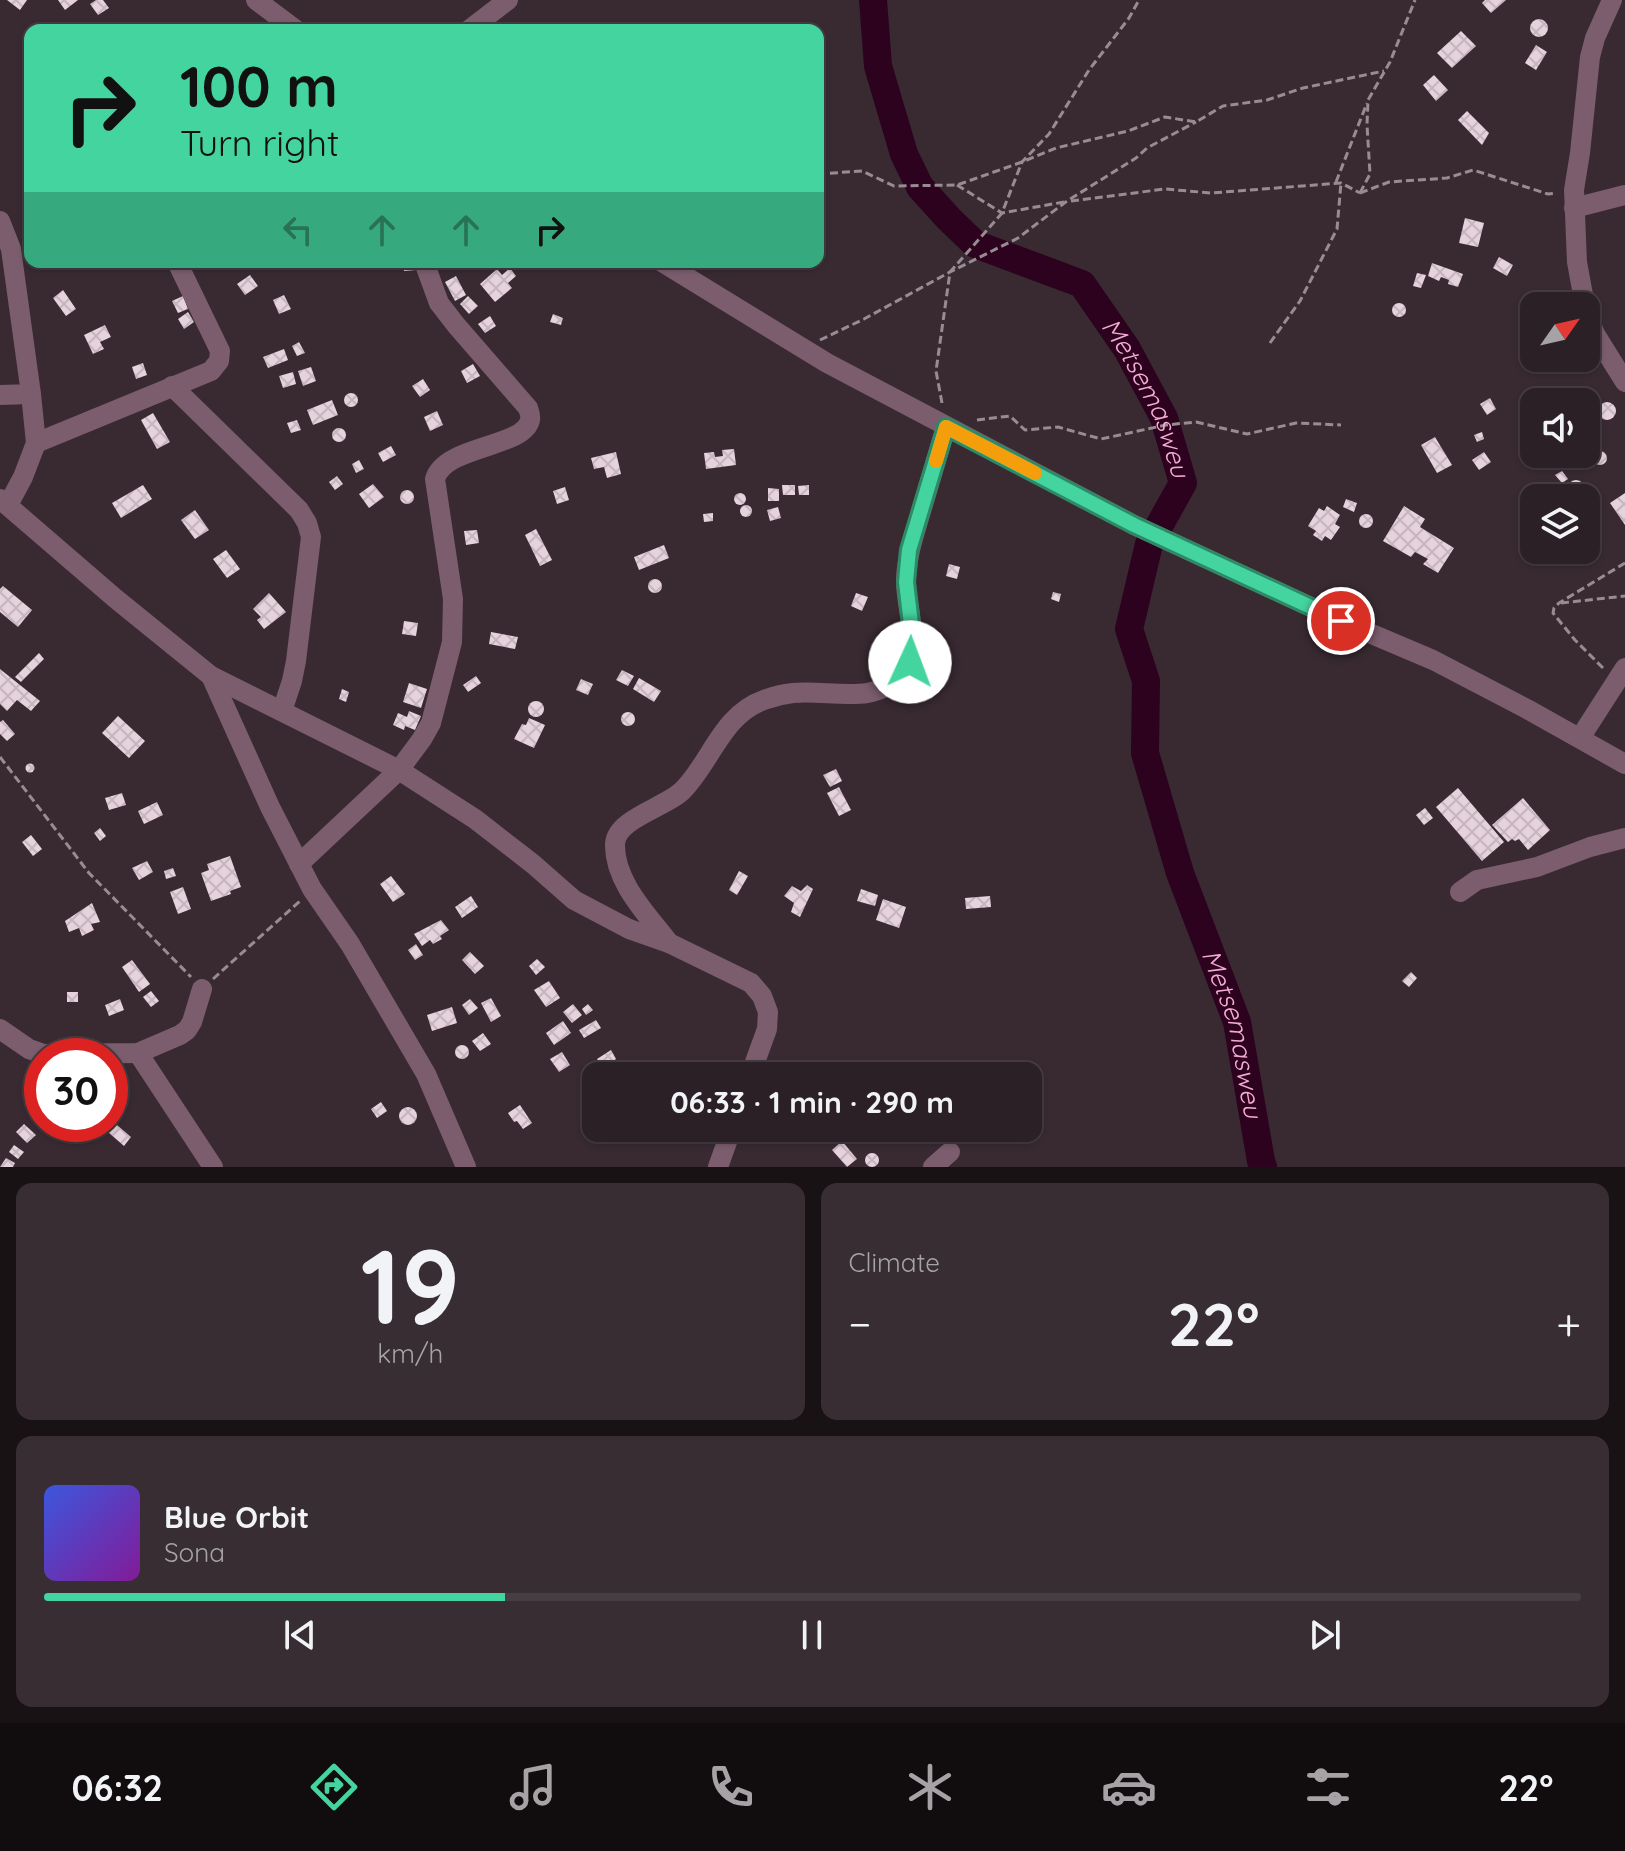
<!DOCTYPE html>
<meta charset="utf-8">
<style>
body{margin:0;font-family:Quicksand,sans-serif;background:#372d32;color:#f1f3f6;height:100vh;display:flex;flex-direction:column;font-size:30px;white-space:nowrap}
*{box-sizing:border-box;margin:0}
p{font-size:26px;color:#a6a3a7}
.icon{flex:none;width:44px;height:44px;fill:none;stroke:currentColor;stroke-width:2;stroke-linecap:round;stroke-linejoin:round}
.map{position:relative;height:1167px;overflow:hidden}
.panel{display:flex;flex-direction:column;gap:16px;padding:16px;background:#181215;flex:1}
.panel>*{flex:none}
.hud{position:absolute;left:24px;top:24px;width:800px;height:244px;border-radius:16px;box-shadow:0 2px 6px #0004,0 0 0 2px #473e43;background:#44d49f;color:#111;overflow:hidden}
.needle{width:52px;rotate:56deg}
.controls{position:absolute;left:1520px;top:292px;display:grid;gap:16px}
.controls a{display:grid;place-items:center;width:80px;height:80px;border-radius:16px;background:#2b2026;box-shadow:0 2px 6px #0004,0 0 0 2px #473e43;font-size:40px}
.speed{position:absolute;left:24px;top:1038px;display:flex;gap:16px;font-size:40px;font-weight:700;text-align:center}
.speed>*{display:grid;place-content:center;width:104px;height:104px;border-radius:50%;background:#2b2026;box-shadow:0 2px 6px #0004,0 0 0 2px #473e43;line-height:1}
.speed .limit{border:12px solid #d22;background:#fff;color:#111}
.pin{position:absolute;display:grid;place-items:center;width:68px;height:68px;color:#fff;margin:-34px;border:4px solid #fff;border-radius:50%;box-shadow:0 2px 8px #0007}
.me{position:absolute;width:88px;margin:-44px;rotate:2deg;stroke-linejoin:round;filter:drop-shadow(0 0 6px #0008)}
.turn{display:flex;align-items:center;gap:28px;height:168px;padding:0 24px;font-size:36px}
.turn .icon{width:104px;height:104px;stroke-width:2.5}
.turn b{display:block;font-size:56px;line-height:68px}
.lanes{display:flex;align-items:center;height:76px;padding:0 24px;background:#0003;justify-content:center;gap:40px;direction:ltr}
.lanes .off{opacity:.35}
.big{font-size:60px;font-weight:700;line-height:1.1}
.panel .card{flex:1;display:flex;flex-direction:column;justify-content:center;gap:12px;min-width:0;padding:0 28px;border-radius:16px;background:#372d32}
.panel .dial{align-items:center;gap:0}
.dial b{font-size:104px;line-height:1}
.song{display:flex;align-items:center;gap:24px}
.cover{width:96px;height:96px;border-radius:12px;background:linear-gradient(135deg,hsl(230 70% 55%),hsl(290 70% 35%))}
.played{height:8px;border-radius:4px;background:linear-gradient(90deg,#44d49f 30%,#473e43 30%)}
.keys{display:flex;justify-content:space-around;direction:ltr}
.heat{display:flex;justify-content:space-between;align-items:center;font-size:44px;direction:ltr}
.panel .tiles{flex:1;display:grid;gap:16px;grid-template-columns:1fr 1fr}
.card:last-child{grid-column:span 2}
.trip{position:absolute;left:582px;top:1062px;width:460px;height:80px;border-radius:16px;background:#2b2026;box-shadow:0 2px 6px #0004,0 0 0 2px #473e43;font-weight:700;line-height:80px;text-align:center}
.tabs{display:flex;height:128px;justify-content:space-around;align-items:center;background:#110d0f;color:#a6a3a7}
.tabs .icon{width:56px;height:56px}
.tabs .selected{color:#44d49f}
.tabs b{font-size:36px;color:#f1f3f6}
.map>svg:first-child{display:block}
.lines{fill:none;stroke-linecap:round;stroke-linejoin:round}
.river{stroke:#2c021e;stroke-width:28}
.building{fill:url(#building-cross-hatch)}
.path{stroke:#988b92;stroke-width:3;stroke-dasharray:8 4;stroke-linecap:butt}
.minor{stroke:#7b5d6e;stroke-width:20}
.route-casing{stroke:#2c8a67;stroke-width:20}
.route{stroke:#44d49f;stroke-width:14}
.slow{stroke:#f59e0b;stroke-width:14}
.labels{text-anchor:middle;stroke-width:8;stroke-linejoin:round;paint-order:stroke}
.water-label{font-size:26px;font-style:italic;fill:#f6abd6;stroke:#2e2028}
</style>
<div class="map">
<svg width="1625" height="1167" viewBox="0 0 1625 1167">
<defs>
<pattern id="building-cross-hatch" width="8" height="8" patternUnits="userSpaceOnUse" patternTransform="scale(2)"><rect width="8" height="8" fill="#e5d2dc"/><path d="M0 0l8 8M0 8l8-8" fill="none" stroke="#c5b5be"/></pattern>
</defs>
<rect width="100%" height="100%" fill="#392a32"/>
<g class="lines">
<!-- river -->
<path class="river" id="s1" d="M873,0L878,66L904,154L920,187L949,219L975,244L1082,284L1127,349L1164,418L1183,483L1149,544L1129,629L1146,681L1145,753L1180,873L1237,1022L1261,1161L1263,1167"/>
</g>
<!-- building -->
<g class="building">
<polygon points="7,0 27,0 20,10"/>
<polygon points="58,0 78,0 65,10"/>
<polygon points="96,0 103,0 109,8 98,15 90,4"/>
<polygon points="1485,0 1506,0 1491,13 1482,3"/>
<circle cx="1539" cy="28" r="9"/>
<polygon points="1461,31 1476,46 1452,68 1437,53"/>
<polygon points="1536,45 1547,52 1536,70 1525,63"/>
<polygon points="1434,75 1448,90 1436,101 1423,85"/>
<polygon points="1467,111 1489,133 1482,145 1458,120"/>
<polygon points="1465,218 1484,223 1478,247 1459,243"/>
<polygon points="1499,257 1513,265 1507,276 1493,268"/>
<polygon points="403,262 416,262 417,270 404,271"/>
<polygon points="1432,263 1463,274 1458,287 1448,284 1449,280 1441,277 1439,281 1428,276"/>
<polygon points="510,268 516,276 508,283 512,288 495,302 480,284 497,269 502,275"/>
<polygon points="1417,273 1426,275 1421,288 1413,286"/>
<polygon points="250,275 258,286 245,295 237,284"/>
<polygon points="456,276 466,295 455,301 445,282"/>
<polygon points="63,290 76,309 66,316 53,298"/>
<polygon points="284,295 291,309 279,314 273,300"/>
<polygon points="183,296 188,309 178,313 172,301"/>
<polygon points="468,296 478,306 469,314 460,304"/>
<circle cx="1399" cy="310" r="7"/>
<polygon points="188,312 194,322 184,329 178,319"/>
<polygon points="553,314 563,318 561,325 550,322"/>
<polygon points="490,316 496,326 485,333 478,324"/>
<polygon points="105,325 111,337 100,342 104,349 93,354 84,335"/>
<polygon points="299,342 305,353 297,356 292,346"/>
<polygon points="284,349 288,360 268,368 263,357"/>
<polygon points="143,363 147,375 136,379 132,367"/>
<polygon points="473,364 480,376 467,383 461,371"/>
<polygon points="311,367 316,381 303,386 298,371"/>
<polygon points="293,372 296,384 283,388 279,376"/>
<polygon points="423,379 430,390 420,397 412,386"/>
<circle cx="351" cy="400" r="7"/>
<polygon points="1490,398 1496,409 1487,415 1480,404"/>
<polygon points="332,400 338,415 313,425 307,410"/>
<circle cx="1607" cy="411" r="9"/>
<polygon points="437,411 443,425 430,431 424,417"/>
<polygon points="153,413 170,442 157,449 141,420"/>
<polygon points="297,420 301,430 291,433 287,423"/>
<circle cx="339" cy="435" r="7"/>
<polygon points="1482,432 1484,439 1477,442 1474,435"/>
<polygon points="1435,437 1452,465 1437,473 1421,445"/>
<polygon points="391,446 396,455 383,462 378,453"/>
<polygon points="734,449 736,465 706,469 704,453 714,452 715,457 723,456 722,450"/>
<circle cx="1600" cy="458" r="7"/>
<polygon points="616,452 621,474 607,478 604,467 594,469 591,458"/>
<polygon points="1484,452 1491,462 1479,470 1472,460"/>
<polygon points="359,460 364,469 356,473 352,464"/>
<polygon points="1562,471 1568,479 1562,483 1555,475"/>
<polygon points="337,476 343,484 335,490 329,482"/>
<circle cx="1576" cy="489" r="9"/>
<polygon points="373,484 384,497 369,508 359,494"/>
<polygon points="143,485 152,499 121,518 112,503"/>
<polygon points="782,485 795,485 795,495 783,495"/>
<polygon points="809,485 809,495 799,495 798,486"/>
<polygon points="565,487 569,500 557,504 553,491"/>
<polygon points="768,488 779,489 779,501 768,501"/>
<circle cx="407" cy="497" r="7"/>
<polygon points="1625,493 1625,525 1610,503"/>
<circle cx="740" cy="499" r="6"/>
<polygon points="1346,499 1357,503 1354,512 1343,507"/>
<circle cx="746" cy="511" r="6"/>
<polygon points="1327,506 1340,515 1335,524 1340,527 1331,540 1325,536 1322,541 1313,535 1316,531 1308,526 1319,508 1324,511"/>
<polygon points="1404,506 1425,519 1420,527 1454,548 1438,573 1423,564 1428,559 1415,552 1411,557 1383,541"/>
<polygon points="778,507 781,518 770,521 767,510"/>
<polygon points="195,510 209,530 195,539 181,520"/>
<polygon points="713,513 713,521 704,522 703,514"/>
<circle cx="1366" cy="521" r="7"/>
<polygon points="536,529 552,560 540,566 525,535"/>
<polygon points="477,530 479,543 466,545 464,531"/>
<polygon points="664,545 669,558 639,570 634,557"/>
<polygon points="226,550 240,569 227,578 213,559"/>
<polygon points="949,564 960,567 957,579 946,576"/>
<circle cx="655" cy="586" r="7"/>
<polygon points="3,586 32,610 18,627 0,612 0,589"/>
<polygon points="1053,592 1061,594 1059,602 1051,599"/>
<polygon points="269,593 286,612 264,629 257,620 261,617 253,609"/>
<polygon points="856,593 868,597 862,611 851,606"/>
<polygon points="404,621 418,623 416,636 402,634"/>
<polygon points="491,632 518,637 515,649 489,644"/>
<polygon points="39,653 44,659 21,682 15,677"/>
<polygon points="0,669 40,701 31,711 17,700 7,711 0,704"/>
<polygon points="622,670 634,676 628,686 616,680"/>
<polygon points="476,676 481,683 468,692 463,685"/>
<polygon points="639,678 661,691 654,702 633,689"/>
<polygon points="581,679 593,684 588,695 576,690"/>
<polygon points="409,683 427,689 421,708 403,702"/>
<polygon points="342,689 349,692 346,702 339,699"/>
<circle cx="536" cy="709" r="8"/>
<polygon points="409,711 421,716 415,730 405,726 404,730 393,725 398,713 407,717"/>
<circle cx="628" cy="719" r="7"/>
<polygon points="118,716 145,741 129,758 102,733"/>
<polygon points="529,718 545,725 534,748 514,739 522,724 526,725"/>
<polygon points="3,720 15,734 7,741 0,734 0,722"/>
<circle cx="30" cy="768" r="4.5"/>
<polygon points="836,769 842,781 830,787 823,775"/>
<polygon points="839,787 851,810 839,816 827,793"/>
<polygon points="1458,788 1504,842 1482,861 1436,807"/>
<polygon points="122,793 126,805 109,810 105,798"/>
<polygon points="1523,798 1550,830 1528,850 1519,839 1515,841 1512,839 1508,842 1492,825"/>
<polygon points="157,802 163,815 144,824 138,811"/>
<polygon points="1425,808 1433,818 1424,825 1416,815"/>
<polygon points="100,828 106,836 100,841 94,833"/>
<polygon points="31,835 42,849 33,856 22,842"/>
<polygon points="230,856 241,887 230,891 231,894 211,901 201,873 209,870 207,864"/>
<polygon points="147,861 153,872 139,880 132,868"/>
<polygon points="173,868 176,876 166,879 164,871"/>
<polygon points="739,871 748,876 737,895 729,890"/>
<polygon points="391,876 405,894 393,902 380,884"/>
<polygon points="807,885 813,889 800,917 791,912 794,903 784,896 792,886 801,891"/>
<polygon points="183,887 191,909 178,914 170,892"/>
<polygon points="861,889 878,895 875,906 857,901"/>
<polygon points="471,896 478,907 462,918 455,907"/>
<polygon points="990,896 991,907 966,909 965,898"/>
<polygon points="883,899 906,907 899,928 876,920"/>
<polygon points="92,903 100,922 91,924 94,930 82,936 79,928 69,932 65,921"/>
<polygon points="441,920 449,930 440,936 442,939 433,944 430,940 422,946 414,934"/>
<polygon points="416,944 423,955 415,960 408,950"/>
<polygon points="470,952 484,966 475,974 462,960"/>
<polygon points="537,959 545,967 536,975 529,966"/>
<polygon points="132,960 150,984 139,992 122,967"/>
<polygon points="1411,972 1417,978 1409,987 1402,981"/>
<polygon points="549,981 560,998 546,1007 534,990"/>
<polygon points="151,991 159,1001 151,1007 143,997"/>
<rect x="67" y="992" width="11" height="10"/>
<polygon points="491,998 501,1016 491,1022 481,1003"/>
<polygon points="120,999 124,1010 109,1016 105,1005"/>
<polygon points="470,999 478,1008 469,1015 462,1005"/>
<polygon points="573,1004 582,1015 572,1023 563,1012"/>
<polygon points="588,1004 593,1010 586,1015 582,1009"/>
<polygon points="452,1007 457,1023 432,1031 427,1015"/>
<polygon points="596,1020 601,1028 584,1038 579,1030"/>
<polygon points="563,1021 571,1033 554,1045 546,1033"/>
<polygon points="483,1033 491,1044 480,1051 472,1041"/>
<circle cx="462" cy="1052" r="7"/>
<polygon points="611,1050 616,1059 603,1068 597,1059"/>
<polygon points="562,1052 570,1065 559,1072 550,1059"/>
<polygon points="381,1102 387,1111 377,1118 371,1109"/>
<polygon points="520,1105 532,1123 523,1129 517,1121 514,1122 508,1113"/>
<circle cx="408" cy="1116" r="9"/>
<polygon points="110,1119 131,1137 124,1146 102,1127 105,1124 110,1124"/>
<polygon points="24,1124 36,1135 27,1143 16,1132"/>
<circle cx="830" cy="1135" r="7"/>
<polygon points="842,1141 857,1159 847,1167 832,1150"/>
<polygon points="14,1145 24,1152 18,1159 9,1152"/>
<circle cx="872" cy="1160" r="7"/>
<polygon points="6,1158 15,1163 13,1167 0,1167"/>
</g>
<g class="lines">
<!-- path -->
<g class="path">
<polyline points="818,174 862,171 894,186 957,185 1022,162 1056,148 1128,131 1165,117 1196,122 1223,106 1267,100 1303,88 1384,71"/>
<polyline points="1336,182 1367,103"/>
<polyline points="957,185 1002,213 1064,202"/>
<polyline points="1360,193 1389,182 1447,178 1473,170 1548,194 1556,193"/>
<polyline points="1360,193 1370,174 1367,125 1368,100 1390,62 1415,0"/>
<polyline points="1071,201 1165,189 1211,193 1341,183 1360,193"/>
<polyline points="820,340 864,319 950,272 1018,238 1067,201 1136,158 1147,148 1196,122"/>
<polyline points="1270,343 1300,301 1337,229 1341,183"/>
<polyline points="942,403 936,371 950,272 1002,213 1022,162 1049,134 1089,70 1129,18 1139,0"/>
<polyline points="977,420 1010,416 1025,430 1058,427 1101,439 1166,425 1196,422 1247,434 1296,423 1341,425"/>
<polyline points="1561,603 1625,596"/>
<polyline points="1603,668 1575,640 1553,613 1554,608 1559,603 1625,563"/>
<polyline points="0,757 89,873 191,977"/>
<polyline points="213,979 300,901"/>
</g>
<!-- minor -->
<g class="minor">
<polyline points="256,0 296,30"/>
<polyline points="469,30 508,0"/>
<polyline points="1574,208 1625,195"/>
<polyline points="0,221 11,249 31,394 0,395"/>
<path d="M424,262L439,303L456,325L528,408C529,411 531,416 530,420C524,448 445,445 435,479L453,599L452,642L431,723L422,739L399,770L475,819L533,864L574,900L629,929L669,943L751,983L762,996L768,1012L767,1029L750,1076"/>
<polyline points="662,262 827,363 1134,525 1341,621 1433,660 1527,709 1625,764"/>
<polyline points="1585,306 1577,262 1574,190 1580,153 1590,57 1595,38 1612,0"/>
<polyline points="1586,312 1595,334 1625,382"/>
<polyline points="172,386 299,510 307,523 311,537 296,661 292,681 282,711"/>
<polyline points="36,443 211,371 219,361 220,351 177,262"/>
<polyline points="0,499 116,599 211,676 270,807 312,889 350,944 426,1074 466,1167"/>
<polyline points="8,505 23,477 36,443 31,394"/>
<polyline points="211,676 399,770 299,864"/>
<polyline points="1580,738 1625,668"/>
<polyline points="1460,892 1477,880 1537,867 1590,847 1625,838"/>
<path d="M669,943C648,915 614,882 615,844C616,818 668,807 684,789C711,761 723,714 764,700C772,697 784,694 793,693C830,689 875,707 902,673C924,646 905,610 906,579C907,554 915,532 922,508C930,481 938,454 946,427"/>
<polyline points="0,1029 29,1049 43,1054 138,1053 180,1035 187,1030 192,1022 202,989"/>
<polyline points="138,1053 213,1167"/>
<polyline points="718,1167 732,1128"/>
<polyline points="933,1167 950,1152"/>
</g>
</g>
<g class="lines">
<!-- route casing -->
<g class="route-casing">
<polyline id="route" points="910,662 913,641 906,582 909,550 946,427 1134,525 1341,621"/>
</g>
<!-- route -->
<use href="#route" class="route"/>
<!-- slow -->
<polyline class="slow" points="936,461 946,427 1035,473"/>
</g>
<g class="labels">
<!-- water labels -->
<g class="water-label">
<text dy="9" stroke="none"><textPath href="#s1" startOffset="520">Metsemasweu</textPath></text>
<text dy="9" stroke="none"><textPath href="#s1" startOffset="1192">Metsemasweu</textPath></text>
</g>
</g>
</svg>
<div class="controls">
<a><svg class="needle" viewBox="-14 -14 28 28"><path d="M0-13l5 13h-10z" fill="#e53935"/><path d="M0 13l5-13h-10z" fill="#a6a3a7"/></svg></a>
<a><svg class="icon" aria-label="sound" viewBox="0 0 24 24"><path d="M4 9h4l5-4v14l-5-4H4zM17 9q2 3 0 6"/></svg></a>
<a><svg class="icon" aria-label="layers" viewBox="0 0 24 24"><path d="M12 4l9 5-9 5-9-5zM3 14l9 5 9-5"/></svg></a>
</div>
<div class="speed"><div class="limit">30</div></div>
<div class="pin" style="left:1341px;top:621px;background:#d93025"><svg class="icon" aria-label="arrive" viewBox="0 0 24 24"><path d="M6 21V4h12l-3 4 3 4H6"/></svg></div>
<svg class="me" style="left:910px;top:662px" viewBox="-20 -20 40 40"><circle r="19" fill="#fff"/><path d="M0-13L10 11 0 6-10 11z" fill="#44d49f"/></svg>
<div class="trip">06:33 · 1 min · 290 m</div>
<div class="hud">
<div class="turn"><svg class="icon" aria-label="right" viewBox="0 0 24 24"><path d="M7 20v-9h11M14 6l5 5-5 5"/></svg><div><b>100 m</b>Turn right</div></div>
<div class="lanes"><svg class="icon off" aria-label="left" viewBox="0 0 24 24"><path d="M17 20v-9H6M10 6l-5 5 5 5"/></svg><svg class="icon off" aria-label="ahead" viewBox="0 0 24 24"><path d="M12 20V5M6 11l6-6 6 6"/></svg><svg class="icon off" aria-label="ahead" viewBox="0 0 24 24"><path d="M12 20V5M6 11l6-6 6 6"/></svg><svg class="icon" aria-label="right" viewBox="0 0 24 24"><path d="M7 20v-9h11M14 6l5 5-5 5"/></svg></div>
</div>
</div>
<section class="panel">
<div class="tiles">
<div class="card dial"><b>19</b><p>km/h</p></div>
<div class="card"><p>Climate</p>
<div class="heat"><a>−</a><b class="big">22°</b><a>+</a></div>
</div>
<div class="card">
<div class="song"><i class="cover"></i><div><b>Blue Orbit</b><p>Sona</p></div></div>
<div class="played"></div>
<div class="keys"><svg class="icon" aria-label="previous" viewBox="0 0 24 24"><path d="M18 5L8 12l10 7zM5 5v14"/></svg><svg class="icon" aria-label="pause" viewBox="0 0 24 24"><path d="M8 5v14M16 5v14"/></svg><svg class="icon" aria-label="next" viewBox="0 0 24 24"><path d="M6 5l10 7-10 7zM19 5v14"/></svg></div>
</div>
</div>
</section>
<nav class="tabs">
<b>06:32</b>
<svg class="icon selected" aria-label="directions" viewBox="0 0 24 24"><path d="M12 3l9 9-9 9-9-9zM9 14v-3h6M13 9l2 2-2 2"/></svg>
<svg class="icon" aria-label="music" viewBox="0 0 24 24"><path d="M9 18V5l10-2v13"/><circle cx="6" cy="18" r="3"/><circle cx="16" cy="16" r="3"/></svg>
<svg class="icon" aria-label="phone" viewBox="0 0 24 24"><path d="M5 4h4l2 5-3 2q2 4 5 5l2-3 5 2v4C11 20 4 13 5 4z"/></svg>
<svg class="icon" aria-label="climate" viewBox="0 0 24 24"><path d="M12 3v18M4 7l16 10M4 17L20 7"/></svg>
<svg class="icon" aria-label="car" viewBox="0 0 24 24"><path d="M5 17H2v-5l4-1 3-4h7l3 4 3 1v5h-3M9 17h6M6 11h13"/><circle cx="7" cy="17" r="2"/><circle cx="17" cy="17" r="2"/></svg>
<svg class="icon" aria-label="filters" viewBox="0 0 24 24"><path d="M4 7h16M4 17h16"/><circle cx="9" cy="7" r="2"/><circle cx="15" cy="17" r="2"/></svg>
<b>22°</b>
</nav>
